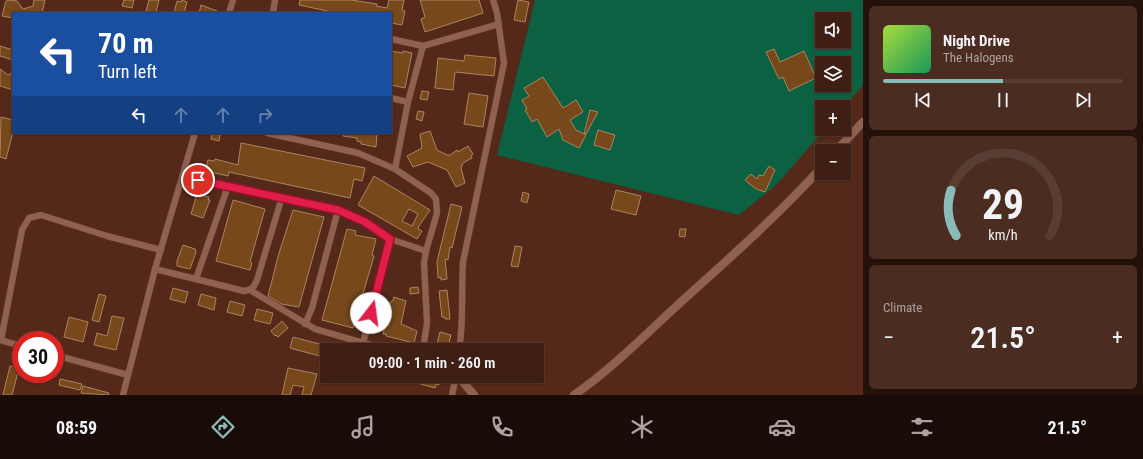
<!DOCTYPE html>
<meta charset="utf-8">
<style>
body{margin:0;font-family:"Roboto Condensed",sans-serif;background:#4a2c21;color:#f1f3f6;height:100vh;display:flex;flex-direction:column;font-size:15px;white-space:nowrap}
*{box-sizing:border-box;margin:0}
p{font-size:13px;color:#ada2a0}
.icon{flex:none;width:22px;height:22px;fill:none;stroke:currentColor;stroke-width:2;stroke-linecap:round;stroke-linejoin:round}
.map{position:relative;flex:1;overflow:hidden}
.drawer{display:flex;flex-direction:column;gap:6px;padding:6px;background:#23110a;width:280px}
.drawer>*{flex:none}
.banner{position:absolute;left:12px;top:12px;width:380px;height:122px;border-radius:0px;box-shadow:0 1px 3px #0004,0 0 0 1px #583d33;background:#1a4fa0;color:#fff;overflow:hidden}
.controls{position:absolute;left:815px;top:12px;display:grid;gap:8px}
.controls a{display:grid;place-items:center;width:36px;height:36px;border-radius:0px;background:#3f1f13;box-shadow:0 1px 3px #0004,0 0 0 1px #583d33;font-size:20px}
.speed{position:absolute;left:12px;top:331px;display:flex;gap:8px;font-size:20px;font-weight:700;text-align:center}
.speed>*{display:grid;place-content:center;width:52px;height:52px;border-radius:50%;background:#3f1f13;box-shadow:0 1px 3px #0004,0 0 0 1px #583d33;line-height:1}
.speed .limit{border:6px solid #d22;background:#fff;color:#111}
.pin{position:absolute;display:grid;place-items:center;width:34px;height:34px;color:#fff;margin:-17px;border:2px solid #fff;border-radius:50%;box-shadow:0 1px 4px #0007}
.me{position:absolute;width:44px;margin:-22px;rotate:15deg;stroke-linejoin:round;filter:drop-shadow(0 0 3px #0008)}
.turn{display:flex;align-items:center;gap:14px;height:84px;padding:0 20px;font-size:18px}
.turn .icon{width:52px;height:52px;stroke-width:2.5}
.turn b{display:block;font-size:28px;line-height:34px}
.lanes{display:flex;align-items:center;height:38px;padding:0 20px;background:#0003;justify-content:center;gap:20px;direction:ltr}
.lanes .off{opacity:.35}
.big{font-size:30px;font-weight:600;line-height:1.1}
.drawer .card{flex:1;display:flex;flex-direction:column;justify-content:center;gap:6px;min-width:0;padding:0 14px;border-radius:6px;background:#4a2c21}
.drawer .dial{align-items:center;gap:0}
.dial svg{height:104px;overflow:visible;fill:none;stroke:#583d33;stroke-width:7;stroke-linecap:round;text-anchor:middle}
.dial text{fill:#f1f3f6;stroke:none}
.song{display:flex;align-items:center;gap:12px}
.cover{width:48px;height:48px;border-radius:6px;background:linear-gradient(135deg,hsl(80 70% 55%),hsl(150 70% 35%))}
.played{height:4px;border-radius:2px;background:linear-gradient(90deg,#8bbbb9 50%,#583d33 50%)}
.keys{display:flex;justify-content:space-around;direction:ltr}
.heat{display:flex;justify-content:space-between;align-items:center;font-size:22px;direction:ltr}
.trip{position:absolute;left:320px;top:343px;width:224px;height:40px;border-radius:0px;background:#3f1f13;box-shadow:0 1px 3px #0004,0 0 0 1px #583d33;font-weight:600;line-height:40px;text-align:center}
.tabs{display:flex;height:64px;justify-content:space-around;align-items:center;background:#190c08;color:#ada2a0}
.tabs .icon{width:28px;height:28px}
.tabs .on{color:#8bbbb9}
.tabs b{font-size:18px;color:#f1f3f6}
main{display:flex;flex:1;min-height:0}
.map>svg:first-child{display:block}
.green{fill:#0b6141;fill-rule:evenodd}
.building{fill:#76481a;stroke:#ac8462;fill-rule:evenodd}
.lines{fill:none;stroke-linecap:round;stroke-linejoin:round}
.minor-casing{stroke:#694436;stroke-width:7}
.tertiary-casing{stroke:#694436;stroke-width:9}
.minor{stroke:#91614f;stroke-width:6}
.tertiary{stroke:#91614f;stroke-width:8}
.route-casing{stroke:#92132f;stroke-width:10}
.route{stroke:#e11d48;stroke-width:7}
</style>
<main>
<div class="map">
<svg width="863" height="395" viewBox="0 0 863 395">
<rect width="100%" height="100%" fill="#542919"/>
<!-- green -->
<path class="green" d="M535,0H863V85L844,107H822V129H825L778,183L739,215L497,155ZM822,19H844V41H822ZM822,63H844V85H822Z"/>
<!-- building -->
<g class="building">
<polygon points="10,0 17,1 23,9 33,6 34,0 45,0 42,13 13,13 13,18 2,16 6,1"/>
<polygon points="124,0 134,0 132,8 122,6"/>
<polygon points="149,0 159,0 156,12 146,11"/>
<polygon points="182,0 187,2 184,13 174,13 177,1 181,2"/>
<polygon points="300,0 351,0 377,4 376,6 387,8 389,0 404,0 402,10 405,11 402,25 391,23 391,13 337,13 299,5"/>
<polygon points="420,0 479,0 483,13 425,32 421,19 425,17"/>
<polygon points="518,0 529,2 525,22 514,20"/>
<polygon points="201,5 217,11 217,13 199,13"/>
<polygon points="0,46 13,50 13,60 0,56"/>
<polygon points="774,49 780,62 804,51 816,78 789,91 783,77 779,79 766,52"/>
<polygon points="391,51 403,53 403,51 412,53 405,88 391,85"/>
<polygon points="465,55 496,58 494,76 455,72 453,90 435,88 438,58 464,61"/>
<polygon points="0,69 8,75 13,72 13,90 0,86"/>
<polygon points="543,77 563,108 576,100 583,112 570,120 576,130 586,135 579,148 563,140 559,129 547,137 537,119 532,122 525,110 527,109 522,100 529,96 524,88"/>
<polygon points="422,91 429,92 427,100 420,99"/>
<polygon points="469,93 488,96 483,127 464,124"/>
<polygon points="590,110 598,112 586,134 584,134"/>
<polygon points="418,111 424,112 422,121 416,119"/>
<polygon points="1,117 13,120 13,132 6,159 0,157"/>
<polygon points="598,130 615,135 610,150 594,145"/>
<polygon points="430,131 437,150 447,155 450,155 457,150 458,152 468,146 473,154 471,156 472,158 463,163 461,168 465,183 456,187 447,170 428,162 413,167 407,156 422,148 420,134"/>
<polygon points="344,133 377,134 376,147 361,144 361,142 357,141 357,138 343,136"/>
<polygon points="212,134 220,135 219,141 211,139"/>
<polygon points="241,143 365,168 362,181 354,179 350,198 229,172 228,176 205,171 208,160 214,161 215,159 238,165"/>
<polygon points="769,166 775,170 765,192 756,189 745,180 751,174 757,179 759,175 763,176"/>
<path d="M374,176L430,210L419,226L418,229L422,231L417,239L358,205ZM409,209L418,214L412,226L402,221Z"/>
<polygon points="616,190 641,196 636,215 611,209"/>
<polygon points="523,192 529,194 527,203 521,201"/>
<polygon points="197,194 209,197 208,200 210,200 203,218 191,214"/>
<polygon points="233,200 265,209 250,262 252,263 250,270 216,261"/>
<polygon points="451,204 462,207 452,248 450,247 448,260 445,259 447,279 441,280 441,277 438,278 437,262"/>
<polygon points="293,210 324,217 299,307 281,304 268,296 279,253"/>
<polygon points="347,229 356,231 355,235 376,239 372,255 374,256 353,328 322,320"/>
<polygon points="680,229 686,229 685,237 679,236"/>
<polygon points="183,245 195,249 196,252 190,269 177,266 177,261"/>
<polygon points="515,246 522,247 518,267 511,266"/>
<polygon points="418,287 419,293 410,294 410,288"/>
<polygon points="173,288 188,292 185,303 170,299"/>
<polygon points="447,290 450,319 445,319 444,317 442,317 439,291"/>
<polygon points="99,294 106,296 99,322 92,320"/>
<polygon points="201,294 216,298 214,310 198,305"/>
<polygon points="394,297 406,301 401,324 417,331 414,343 386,336 386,334 383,334 391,301 393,301"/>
<polygon points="230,301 245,305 242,316 227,312"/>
<polygon points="257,309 273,313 270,324 254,320"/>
<polygon points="112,316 124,318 116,350 94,345 97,333 107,336"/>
<polygon points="69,317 88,322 83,342 64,337"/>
<polygon points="282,321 288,328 278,337 276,335 275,336 271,331"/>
<polygon points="440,332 451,335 447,350 436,348"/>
<polygon points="293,337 327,346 327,358 290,348"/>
<polygon points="10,366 19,368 12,395 3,395"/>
<polygon points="288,368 317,374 311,395 302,395 304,387 293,385 290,395 282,395"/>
<polygon points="399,376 438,376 437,378 441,379 439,385 436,384 435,388 399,378"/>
<polygon points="60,379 82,384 80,390 59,385"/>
<polygon points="83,386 109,393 109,395 81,393"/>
</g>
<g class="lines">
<!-- minor casing -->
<g class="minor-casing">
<g id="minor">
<polyline points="229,13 233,0"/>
<polyline points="273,13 275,0"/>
<polyline points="391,39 423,46 499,24"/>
<polyline points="391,98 408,102"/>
<polyline points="267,133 358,153 395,169 431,193 436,199 437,213 426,251 424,263 427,323 423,350"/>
<polyline points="395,169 408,102 423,46"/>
<polyline points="183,176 338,210 365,222 390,239 426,251"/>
<path d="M155,269L244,291C252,290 254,287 257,280L282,197"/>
<polyline points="196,279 228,186"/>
<polyline points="250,290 315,329 388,350"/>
<polyline points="305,324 312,308 338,210"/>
<polyline points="0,340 21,346"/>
<polyline points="1,340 22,230 29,218 41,215 107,236 161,250"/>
<polyline points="363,343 390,239"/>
<path d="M459,350C464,321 461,292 463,262L504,63L497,13L493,0"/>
<polyline points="55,355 128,375"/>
<polyline points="123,395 155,269 195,133"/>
<polyline points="452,395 456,376"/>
</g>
</g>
<!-- tertiary casing -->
<g class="tertiary-casing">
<g id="tertiary">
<polyline points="836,151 863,122"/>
<polyline points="458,376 474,395"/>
<path d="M574,395C613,368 647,333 682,301C730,258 778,215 822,167"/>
</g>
</g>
<!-- minor -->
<use href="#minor" class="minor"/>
<!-- tertiary -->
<use href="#tertiary" class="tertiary"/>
</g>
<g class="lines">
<!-- route casing -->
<g class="route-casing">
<polyline id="route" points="198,180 338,210 365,222 390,239 371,313"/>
</g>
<!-- route -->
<use href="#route" class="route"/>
</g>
</svg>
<div class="controls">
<a><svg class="icon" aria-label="sound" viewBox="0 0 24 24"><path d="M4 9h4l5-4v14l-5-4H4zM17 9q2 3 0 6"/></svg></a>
<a><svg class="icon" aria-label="layers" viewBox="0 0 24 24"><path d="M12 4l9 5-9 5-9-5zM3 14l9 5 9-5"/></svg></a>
<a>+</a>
<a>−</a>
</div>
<div class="speed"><div class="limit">30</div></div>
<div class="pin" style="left:198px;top:180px;background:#d93025"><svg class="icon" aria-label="arrive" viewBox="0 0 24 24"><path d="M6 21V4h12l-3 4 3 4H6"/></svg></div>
<svg class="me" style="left:371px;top:313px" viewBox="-20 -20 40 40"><circle r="19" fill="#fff"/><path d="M0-13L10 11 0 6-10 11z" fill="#e11d48"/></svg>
<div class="trip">09:00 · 1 min · 260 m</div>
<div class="banner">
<div class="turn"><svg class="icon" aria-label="left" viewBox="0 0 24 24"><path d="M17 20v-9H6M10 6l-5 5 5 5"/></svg><div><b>70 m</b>Turn left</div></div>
<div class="lanes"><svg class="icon" aria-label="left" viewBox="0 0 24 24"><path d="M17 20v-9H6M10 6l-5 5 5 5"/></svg><svg class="icon off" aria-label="ahead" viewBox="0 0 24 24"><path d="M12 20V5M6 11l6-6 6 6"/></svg><svg class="icon off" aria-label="ahead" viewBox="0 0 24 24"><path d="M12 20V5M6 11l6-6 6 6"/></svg><svg class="icon off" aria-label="right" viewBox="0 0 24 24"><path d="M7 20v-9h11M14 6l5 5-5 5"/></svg></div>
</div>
</div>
<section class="drawer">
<div class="card">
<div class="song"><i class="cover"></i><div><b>Night Drive</b><p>The Halogens</p></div></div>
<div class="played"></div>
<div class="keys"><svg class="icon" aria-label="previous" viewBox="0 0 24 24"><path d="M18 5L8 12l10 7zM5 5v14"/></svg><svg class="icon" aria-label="pause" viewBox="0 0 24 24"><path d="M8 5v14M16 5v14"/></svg><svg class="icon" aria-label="next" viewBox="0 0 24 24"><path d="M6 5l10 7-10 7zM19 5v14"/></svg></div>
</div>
<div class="card dial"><svg viewBox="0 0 100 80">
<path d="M14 69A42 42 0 1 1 86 69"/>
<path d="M14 69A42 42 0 0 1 10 34" stroke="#8bbbb9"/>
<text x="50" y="56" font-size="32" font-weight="700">29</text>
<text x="50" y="72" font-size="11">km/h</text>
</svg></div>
<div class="card"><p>Climate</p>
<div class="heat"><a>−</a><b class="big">21.5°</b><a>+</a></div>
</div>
</section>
</main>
<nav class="tabs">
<b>08:59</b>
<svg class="icon on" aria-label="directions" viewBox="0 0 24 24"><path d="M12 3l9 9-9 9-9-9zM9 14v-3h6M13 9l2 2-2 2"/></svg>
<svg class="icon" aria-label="music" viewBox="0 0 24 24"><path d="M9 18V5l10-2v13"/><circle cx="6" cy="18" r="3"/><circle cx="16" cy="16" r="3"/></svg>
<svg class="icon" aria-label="phone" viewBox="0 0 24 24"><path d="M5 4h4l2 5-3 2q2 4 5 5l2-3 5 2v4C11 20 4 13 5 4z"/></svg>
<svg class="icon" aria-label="climate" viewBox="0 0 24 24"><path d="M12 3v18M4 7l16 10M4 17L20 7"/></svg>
<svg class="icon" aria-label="car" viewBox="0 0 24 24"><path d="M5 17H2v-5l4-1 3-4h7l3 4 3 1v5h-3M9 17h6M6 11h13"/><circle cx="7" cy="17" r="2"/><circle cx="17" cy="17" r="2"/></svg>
<svg class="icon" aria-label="filters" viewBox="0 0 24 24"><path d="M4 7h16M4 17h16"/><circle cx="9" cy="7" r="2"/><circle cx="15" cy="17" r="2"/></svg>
<b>21.5°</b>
</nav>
